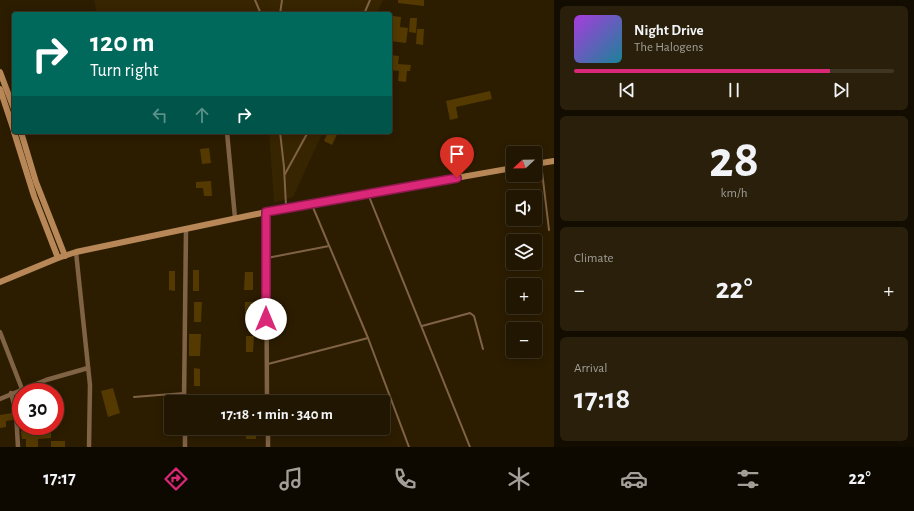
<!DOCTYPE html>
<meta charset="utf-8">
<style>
body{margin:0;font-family:"Alegreya Sans",sans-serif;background:#291f0b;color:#f1f3f6;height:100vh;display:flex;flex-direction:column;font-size:15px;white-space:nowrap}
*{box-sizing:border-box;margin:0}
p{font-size:13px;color:#a29f99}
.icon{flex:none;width:22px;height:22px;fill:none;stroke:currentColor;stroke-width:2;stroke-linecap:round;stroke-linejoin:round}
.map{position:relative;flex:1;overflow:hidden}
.panel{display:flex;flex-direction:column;gap:6px;padding:6px;background:#120c01;width:360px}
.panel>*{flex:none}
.hud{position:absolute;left:12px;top:12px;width:380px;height:122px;border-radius:4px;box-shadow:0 2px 10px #0003,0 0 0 1px #3e3523;background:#00695c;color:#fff;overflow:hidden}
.needle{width:26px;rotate:248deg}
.buttons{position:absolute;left:506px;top:146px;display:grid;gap:8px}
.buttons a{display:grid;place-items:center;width:36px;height:36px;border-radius:4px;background:#211601;box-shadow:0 2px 10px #0003,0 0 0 1px #3e3523;font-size:20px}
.speed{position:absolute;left:12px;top:383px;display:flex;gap:8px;font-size:20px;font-weight:700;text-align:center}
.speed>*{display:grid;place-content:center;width:52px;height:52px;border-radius:50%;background:#211601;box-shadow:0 2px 10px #0003,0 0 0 1px #3e3523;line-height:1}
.speed .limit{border:6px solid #d22;background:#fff;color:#111}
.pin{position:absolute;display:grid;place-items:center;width:34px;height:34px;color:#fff;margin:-41px -17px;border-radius:50% 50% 50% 0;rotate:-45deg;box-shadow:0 0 4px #0007}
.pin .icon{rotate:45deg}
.me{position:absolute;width:44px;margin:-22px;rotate:0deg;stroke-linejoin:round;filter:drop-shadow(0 0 3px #0008)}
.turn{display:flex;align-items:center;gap:14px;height:84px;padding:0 12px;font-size:18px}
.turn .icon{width:52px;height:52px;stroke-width:2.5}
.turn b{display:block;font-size:28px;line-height:34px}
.lanes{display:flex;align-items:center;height:38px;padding:0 12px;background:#0003;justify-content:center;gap:20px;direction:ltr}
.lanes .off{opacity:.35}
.big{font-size:30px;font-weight:600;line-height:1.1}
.panel .tile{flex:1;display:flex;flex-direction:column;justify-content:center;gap:6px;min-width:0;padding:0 14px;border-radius:6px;background:#291f0b}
.panel .dial{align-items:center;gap:0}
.dial b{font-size:52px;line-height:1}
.song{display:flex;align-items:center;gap:12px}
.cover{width:48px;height:48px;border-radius:6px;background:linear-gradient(135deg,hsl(280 70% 55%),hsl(190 70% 35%))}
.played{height:4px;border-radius:2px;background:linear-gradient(90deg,#db2777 80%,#3e3523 80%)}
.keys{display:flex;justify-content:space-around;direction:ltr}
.heat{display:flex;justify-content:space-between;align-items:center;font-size:22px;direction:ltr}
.trip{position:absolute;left:164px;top:395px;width:226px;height:40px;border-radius:4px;background:#211601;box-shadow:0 2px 10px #0003,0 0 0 1px #3e3523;font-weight:600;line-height:40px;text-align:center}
.tabs{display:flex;height:64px;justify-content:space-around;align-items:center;background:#0d0900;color:#a29f99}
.tabs .icon{width:28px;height:28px}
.tabs .on{color:#db2777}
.tabs b{font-size:18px;color:#f1f3f6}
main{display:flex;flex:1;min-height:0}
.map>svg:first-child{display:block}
.built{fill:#372400}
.building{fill:#543a00}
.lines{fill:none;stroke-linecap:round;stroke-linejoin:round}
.lane{stroke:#806245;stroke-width:2}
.street{stroke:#806245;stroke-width:4.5}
.secondary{stroke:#b88757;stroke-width:6}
.route-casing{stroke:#8e194d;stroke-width:10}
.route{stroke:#db2777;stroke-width:7}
</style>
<main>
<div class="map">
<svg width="554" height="447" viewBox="0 0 554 447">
<rect width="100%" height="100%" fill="#2c1d01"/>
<!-- built -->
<g class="built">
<polygon points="94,0 383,0 376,14 97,14"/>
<polygon points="269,132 323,132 293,197 274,203"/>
</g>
<!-- building -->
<g class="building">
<polygon points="398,0 424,0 424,6 398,3"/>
<polygon points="393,16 401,17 400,27 408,28 406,43 390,41 390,26 392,27"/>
<polygon points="410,18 417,18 416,33 409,32"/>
<polygon points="417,29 424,29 423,45 416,44"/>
<polygon points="390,55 399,56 398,64 411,65 410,71 407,71 406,82 398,81 399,71 390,70"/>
<polygon points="490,91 492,99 456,107 458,118 450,120 446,101"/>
<polygon points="328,132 338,132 332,145 324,141"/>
<polygon points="209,148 211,163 202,164 200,149"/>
<polygon points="211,181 212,196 204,196 203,188 196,188 196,182"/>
<rect x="193" y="270" width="6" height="21"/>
<polygon points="169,271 175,271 175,291 169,290"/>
<polygon points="245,272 253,272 253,290 244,290"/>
<polygon points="194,302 202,302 201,322 194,322"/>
<polygon points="245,302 254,302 253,322 245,322"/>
<polygon points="189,334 201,334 200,356 189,356"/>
<polygon points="246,336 254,336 253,352 246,352"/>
<polygon points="194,368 200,369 200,386 194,386"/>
<polygon points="113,388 120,413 108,417 101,391"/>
<polygon points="12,413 13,420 6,421 6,427 0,428 0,415"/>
<rect x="246" y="428" width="10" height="11"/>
<polygon points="35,430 35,432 51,431 51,438 38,439 38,447 26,447 26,439 22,439 21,431"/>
<rect x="51" y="441" width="14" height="6"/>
</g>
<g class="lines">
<!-- lane -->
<g class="lane">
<polyline points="255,0 261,14"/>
<polyline points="280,14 282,0"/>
<polyline points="364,14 370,0"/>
<polyline points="280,132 284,167 286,206"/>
<polyline points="541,163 549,230"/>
<polyline points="285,174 308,132"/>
<polyline points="368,194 470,447"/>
<polyline points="312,205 368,338 409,447"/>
<polyline points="267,258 329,246"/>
<polyline points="422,326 470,313 474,316 483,349"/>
<polyline points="268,364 368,338"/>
<polyline points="134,397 184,393"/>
</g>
<!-- street -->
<g class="street">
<polyline points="227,132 235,218"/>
<polyline points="266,212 267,402"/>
<polyline points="76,252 90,385 89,447"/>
<polyline points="0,332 22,389"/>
<polyline points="11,393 16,412 18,447"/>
<polyline points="0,399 46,380 88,368"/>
<polyline points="184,402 186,229"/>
<polyline points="185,428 185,447"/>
<polyline points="268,428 268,447"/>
</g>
<!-- secondary -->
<g class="secondary">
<polyline points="0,72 14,109"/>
<polyline points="0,89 14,131"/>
<polyline points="14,132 34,196 58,258"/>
<polyline points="21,132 36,182 65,256"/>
<polyline points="535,164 554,161"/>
<polyline points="0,282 58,258 76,252 290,207 513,168"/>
</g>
</g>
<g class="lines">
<!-- route casing -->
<g class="route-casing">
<polyline id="route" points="266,319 266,212 457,178"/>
</g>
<!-- route -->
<use href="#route" class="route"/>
</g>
</svg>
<div class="buttons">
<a><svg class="needle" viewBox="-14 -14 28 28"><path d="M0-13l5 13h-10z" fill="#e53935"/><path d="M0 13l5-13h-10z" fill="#a29f99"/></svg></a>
<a><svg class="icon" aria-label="sound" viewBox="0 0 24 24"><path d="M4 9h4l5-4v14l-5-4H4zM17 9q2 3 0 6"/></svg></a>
<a><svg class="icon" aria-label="layers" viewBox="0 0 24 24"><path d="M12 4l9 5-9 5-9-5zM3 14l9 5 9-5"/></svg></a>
<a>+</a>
<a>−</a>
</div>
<div class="speed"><div class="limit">30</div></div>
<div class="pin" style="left:457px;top:178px;background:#d93025"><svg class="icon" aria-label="arrive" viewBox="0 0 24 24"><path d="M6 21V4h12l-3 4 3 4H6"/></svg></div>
<svg class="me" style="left:266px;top:319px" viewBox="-20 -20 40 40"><circle r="19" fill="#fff"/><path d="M0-13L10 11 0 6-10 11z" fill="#db2777"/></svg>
<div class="trip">17:18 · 1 min · 340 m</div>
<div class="hud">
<div class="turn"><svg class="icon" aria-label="right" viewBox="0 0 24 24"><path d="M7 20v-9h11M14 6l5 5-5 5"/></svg><div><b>120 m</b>Turn right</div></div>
<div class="lanes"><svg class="icon off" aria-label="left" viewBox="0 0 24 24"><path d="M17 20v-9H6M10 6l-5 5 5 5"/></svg><svg class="icon off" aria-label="ahead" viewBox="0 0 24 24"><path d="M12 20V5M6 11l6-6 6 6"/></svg><svg class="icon" aria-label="right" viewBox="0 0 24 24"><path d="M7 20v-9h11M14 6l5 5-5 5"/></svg></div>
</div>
</div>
<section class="panel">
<div class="tile">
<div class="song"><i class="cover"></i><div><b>Night Drive</b><p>The Halogens</p></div></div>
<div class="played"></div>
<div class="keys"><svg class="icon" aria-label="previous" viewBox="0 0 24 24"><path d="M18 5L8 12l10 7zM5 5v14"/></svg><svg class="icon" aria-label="pause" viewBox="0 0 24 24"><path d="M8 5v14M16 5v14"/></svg><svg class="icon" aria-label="next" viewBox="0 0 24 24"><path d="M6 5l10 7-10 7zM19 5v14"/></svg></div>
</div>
<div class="tile dial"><b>28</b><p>km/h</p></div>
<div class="tile"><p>Climate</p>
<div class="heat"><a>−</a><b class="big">22°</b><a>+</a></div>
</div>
<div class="tile"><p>Arrival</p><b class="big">17:18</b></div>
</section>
</main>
<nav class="tabs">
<b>17:17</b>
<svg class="icon on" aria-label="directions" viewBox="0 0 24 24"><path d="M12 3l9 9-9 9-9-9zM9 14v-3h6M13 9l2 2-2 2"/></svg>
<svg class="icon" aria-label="music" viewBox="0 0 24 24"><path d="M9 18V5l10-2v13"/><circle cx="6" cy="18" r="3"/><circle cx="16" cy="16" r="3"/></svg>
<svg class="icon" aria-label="phone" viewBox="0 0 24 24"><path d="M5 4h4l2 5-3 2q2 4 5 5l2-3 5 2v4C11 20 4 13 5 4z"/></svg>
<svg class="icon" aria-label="climate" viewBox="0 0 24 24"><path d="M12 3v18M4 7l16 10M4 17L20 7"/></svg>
<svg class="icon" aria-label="car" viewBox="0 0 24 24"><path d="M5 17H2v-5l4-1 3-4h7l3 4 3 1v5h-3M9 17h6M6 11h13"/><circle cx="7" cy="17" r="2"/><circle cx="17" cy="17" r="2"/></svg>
<svg class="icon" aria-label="filters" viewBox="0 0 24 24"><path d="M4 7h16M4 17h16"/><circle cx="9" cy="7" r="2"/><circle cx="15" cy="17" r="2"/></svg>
<b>22°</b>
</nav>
